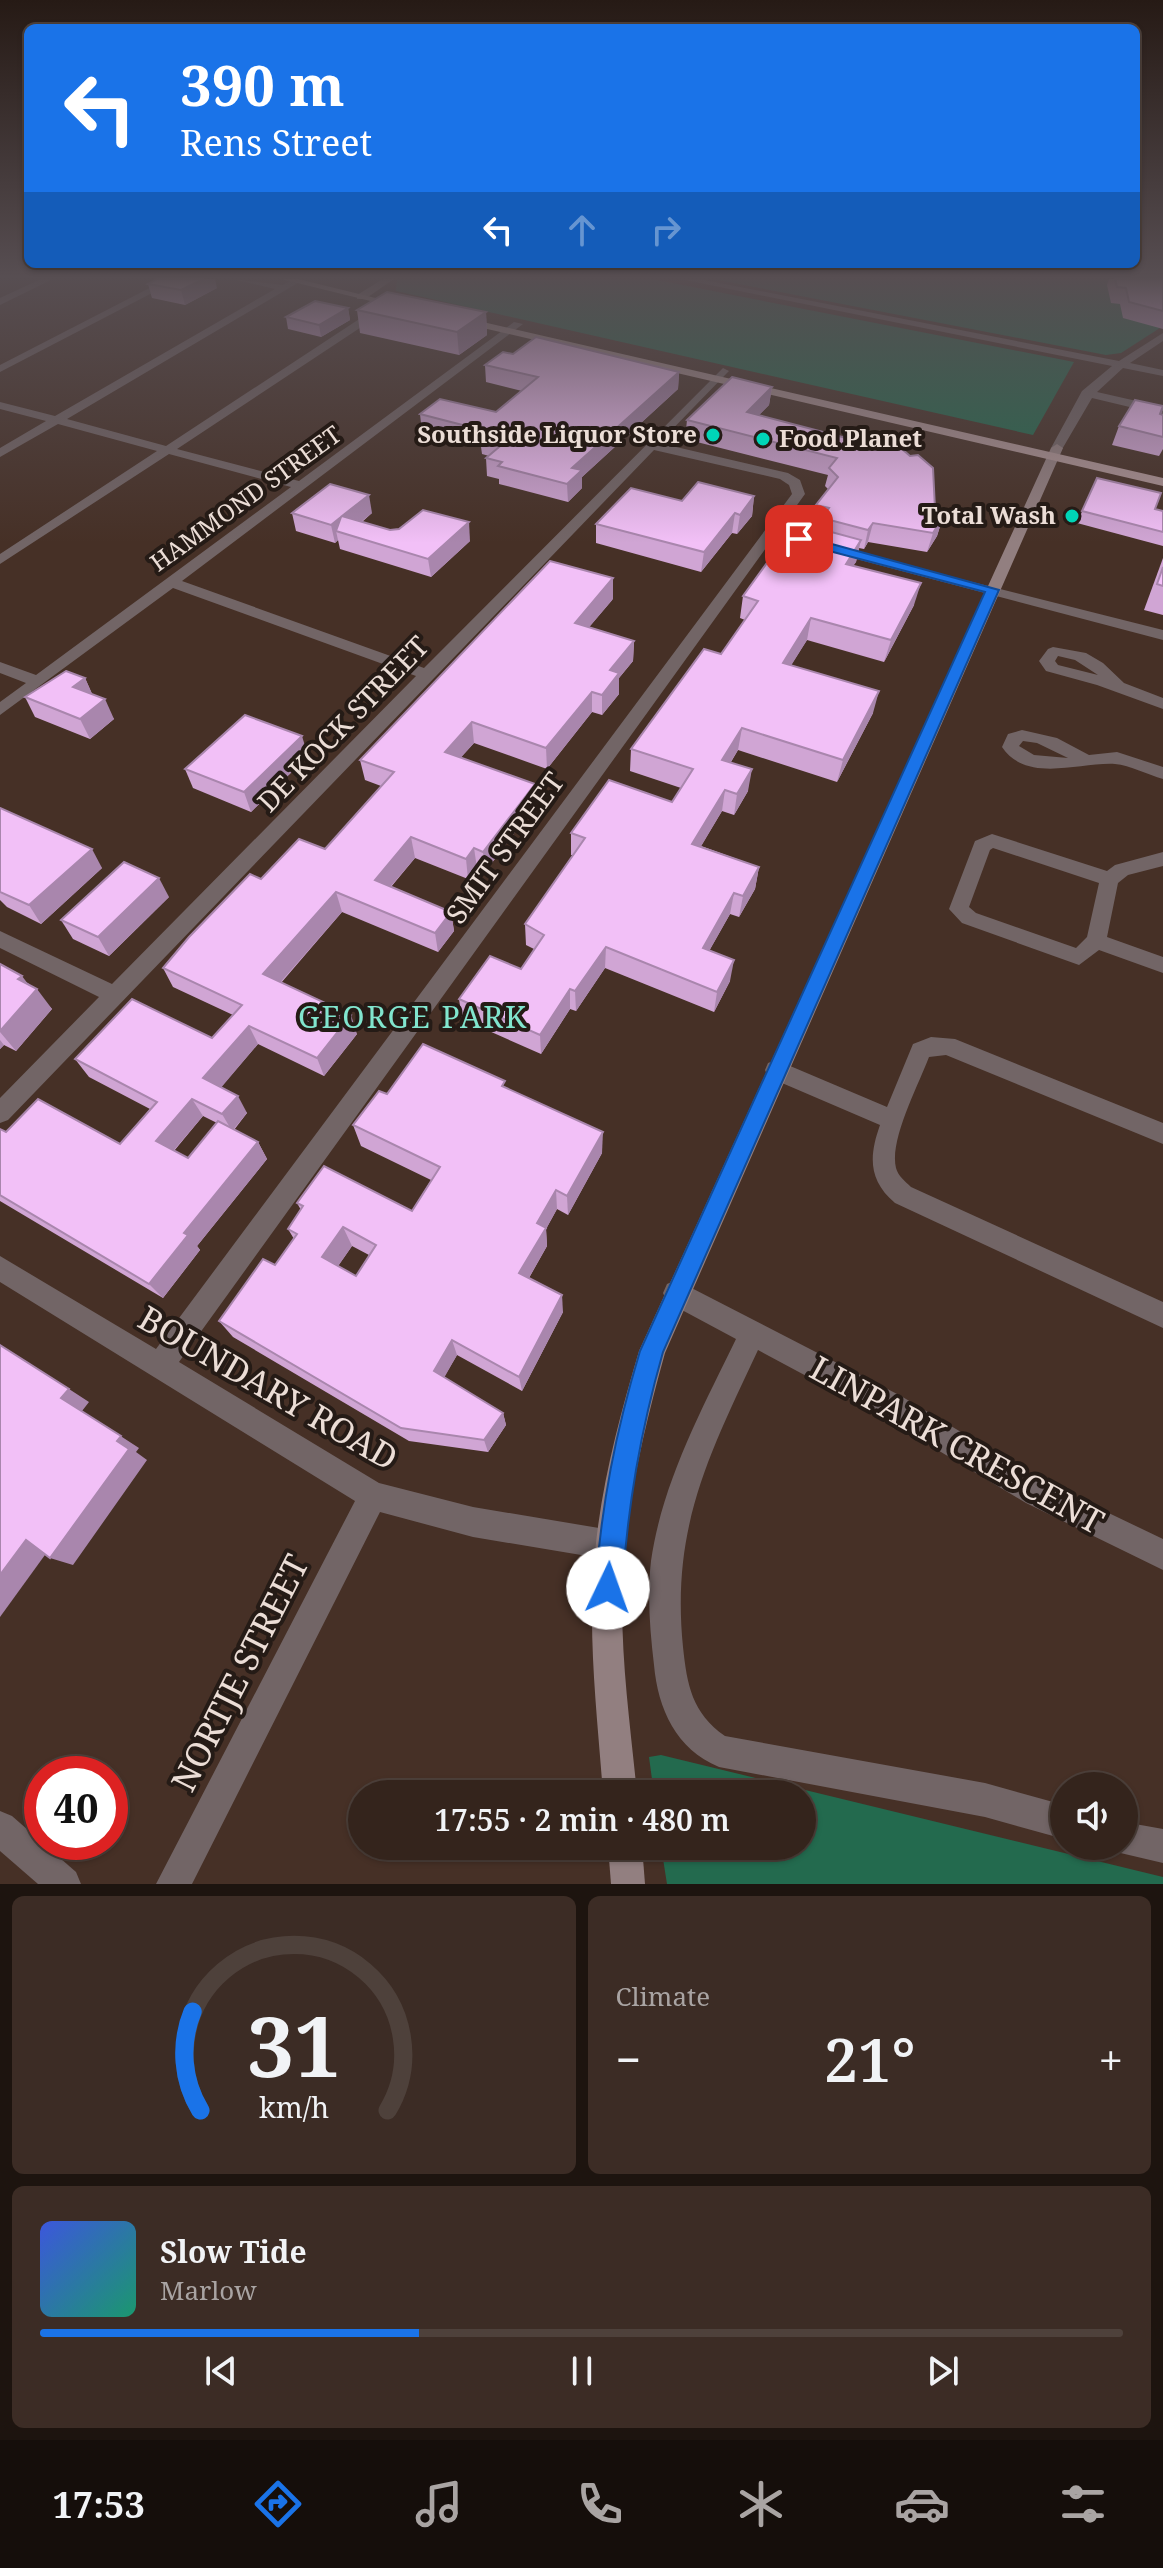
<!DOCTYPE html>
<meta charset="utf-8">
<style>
body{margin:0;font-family:"Noto Serif",serif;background:#3c2c25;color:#f1f3f6;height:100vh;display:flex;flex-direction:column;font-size:30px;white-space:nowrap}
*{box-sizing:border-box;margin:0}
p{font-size:26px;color:#a9a4a3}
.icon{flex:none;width:44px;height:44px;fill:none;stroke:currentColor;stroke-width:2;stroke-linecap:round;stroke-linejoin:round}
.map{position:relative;height:1884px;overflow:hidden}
.sheet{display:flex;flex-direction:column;gap:12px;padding:12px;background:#1d140f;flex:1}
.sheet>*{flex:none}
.guide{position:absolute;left:24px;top:24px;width:1116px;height:244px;border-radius:12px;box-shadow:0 2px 6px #0004,0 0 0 2px #4e413b;background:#1a73e8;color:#fff;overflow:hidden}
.tools{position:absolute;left:1050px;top:1772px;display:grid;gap:16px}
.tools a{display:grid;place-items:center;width:88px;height:88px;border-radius:50%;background:#34241c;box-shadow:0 2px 6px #0004,0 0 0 2px #4e413b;font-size:40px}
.speed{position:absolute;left:24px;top:1756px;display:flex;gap:16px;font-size:40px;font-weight:700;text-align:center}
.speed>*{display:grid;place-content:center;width:104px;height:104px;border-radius:50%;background:#34241c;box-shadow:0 2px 6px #0004,0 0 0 2px #4e413b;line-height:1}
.speed .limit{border:12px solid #d22;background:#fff;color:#111}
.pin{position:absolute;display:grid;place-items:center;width:68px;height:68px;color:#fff;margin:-34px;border-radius:16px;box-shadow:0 4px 12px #0006}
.me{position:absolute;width:88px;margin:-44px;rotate:3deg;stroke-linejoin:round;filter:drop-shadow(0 0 6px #0008)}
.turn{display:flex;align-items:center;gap:28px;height:168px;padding:0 24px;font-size:36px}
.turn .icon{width:104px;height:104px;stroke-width:2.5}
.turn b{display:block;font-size:56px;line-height:68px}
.lanes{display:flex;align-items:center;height:76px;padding:0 24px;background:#0003;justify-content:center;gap:40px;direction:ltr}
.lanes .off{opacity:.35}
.big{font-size:60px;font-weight:600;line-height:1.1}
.sheet .card{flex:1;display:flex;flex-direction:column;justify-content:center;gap:12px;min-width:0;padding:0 28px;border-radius:12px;background:#3c2c25}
.sheet .dial{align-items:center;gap:0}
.dial svg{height:208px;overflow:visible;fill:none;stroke:#4e413b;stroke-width:7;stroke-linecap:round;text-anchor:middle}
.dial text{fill:#f1f3f6;stroke:none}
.song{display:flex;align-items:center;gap:24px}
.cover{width:96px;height:96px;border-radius:12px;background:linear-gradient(135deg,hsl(230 70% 55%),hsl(160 70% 35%))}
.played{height:8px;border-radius:4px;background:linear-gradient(90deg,#1a73e8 35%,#4e413b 35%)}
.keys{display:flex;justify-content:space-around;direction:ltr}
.heat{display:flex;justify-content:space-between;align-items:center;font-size:44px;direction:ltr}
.sheet .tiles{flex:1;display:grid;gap:12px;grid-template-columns:1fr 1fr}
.card:last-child{grid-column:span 2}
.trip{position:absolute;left:348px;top:1780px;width:468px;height:80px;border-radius:40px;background:#34241c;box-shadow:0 2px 6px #0004,0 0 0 2px #4e413b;font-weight:600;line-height:80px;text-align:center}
.tab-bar{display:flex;height:128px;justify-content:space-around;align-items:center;background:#150e0b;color:#a9a4a3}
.tab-bar .icon{width:56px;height:56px}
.tab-bar .on{color:#1a73e8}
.tab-bar b{font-size:36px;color:#f1f3f6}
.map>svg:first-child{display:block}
.green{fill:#236a4e}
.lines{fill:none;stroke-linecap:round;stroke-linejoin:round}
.street{fill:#726566;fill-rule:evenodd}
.secondary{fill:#927f80;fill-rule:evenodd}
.primary{fill:#ac9394;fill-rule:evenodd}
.wall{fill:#d0a5d4;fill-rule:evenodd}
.shaded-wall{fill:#a986ad}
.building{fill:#f2c0f7;stroke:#a986ad;stroke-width:2;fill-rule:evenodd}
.route{fill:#1a73e8;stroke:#114b97;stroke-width:2}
.poi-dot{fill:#00d5b7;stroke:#251b16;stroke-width:3}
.labels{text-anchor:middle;stroke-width:8;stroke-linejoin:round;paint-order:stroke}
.far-poi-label{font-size:24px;font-weight:bold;fill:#ebddd6;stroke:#251b16;text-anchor:end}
.far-street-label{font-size:24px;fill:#ebddd6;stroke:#251b16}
.street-label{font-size:28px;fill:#ebddd6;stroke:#251b16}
.neighbourhood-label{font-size:30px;letter-spacing:2px;fill:#81e5ce;stroke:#251b16}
.near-street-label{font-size:34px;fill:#ebddd6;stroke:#251b16}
</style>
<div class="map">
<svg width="1163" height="1884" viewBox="0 0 1163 1884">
<rect width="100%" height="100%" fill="#463026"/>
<!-- green -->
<g class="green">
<polygon points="397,279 652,279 1074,362 1033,435 396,291"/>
<polygon points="713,279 1119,279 1163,326 1121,353 1106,355"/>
<polygon points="661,1755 1163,1877 1163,1884 667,1884 661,1846 802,1846 802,1794 654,1794 649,1757"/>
</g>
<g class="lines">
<!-- street -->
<g class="street">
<polygon points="41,279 53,279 0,305 0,298"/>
<polygon points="167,279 179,279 0,372 0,365"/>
<polygon points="232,279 283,285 293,279 301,281 67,419 166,446 376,308 384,308 384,312 177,449 299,481 514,322 523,324 182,581 424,668 723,368 729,371 727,373 659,443 788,473 800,480 805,494 179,1362 379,1483 473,1507 611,1530 621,1535 626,1545 621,1555 611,1560 473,1537 380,1512 192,1884 156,1884 355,1501 0,1282 0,1256 156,1349 792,494 789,485 780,479 654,450 8,1120 0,1123 0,1098 99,997 0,948 0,931 112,984 416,676 173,588 0,715 0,702 26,683 0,673 0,662 36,675 291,487 169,454 0,564 0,554 157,451 58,424 0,457 0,448 46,421 0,409 0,402 55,416 275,289"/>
<polygon points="680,279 699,279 1119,361 1163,333 1163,341 1130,363 1163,370 1163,376 1123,368 1097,392 1163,407 1163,415 1092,398 1061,451 1053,451 1051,448 1082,391 1112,366"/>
<polygon points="826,545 1163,630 1163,640 826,551"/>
<path d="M1053,647L1086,653L1103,663L1124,683L1163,698V709L1097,685L1046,671L1039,661L1048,649ZM1058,656L1075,660L1098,675L1058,665L1055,661Z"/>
<path d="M1022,730L1057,738L1089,755L1117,752L1163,767V779C1148,775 1130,765 1115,764C1079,762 1027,784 1002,747L1008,734ZM1023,741L1037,743L1068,758L1034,755L1019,746Z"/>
<path d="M992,834L1107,871L1115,865L1163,852V866L1128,875L1118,883L1107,937L1163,957V973L1099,950L1079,965L962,923L949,909L975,841ZM993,848L1099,883L1087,937L1076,948L976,913L969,907L990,850Z"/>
<path d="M931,1037L955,1039L1163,1123V1144L946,1055L929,1057C919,1084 889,1140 896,1168C898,1176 905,1181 911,1187L1163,1302V1328L895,1203C868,1180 869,1156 880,1125L768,1077L765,1070L768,1063L776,1060L887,1107L913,1044Z"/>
<path d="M676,1280L901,1396L1046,1483L1163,1539V1570L1026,1503L881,1416L758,1350C709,1455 671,1527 683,1647C687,1685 692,1713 725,1736L985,1783L1064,1805V1839L985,1817L719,1767C676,1749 658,1709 654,1665C650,1631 647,1595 651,1561C662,1483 702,1409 736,1339L667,1302L663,1293L667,1284Z"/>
<polygon points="0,1811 12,1816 76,1872 81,1884 38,1884 0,1851"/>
<polygon points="1124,1822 1163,1829 1163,1863 1112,1851 1110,1846 1124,1846"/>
</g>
<!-- secondary -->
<g class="secondary">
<polygon points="383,279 394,279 365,299 357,299 357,295"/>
<path d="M1057,444L1063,448L665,1353C645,1425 627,1499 623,1574C619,1648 630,1721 637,1794H603C598,1723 589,1651 593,1579C597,1501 617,1425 639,1351L1051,448Z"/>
<polygon points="608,1846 642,1846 645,1884 611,1884"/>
</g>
<!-- primary -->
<g class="primary">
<polygon points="281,279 298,279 404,305 399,308"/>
<polygon points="461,317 1163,478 1163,486 457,322"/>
</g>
</g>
<!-- wall -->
<g class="wall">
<polygon points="1109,279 1163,279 1163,329 1123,318 1120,304 1111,303 1107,285"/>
<polygon points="148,284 217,288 185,305 152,298"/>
<polygon points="348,308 350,320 321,337 288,329 286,317"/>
<polygon points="357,310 486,312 487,335 459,355 360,333"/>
<polygon points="513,354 679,372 678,389 582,477 582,488 568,502 499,484 499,479 487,476 486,458 489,456 482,454 481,447 422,432 420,414 496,412 522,391 486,382 485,365"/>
<polygon points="772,387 769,405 759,415 935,509 943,517 937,536 927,552 868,542 864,549 859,548 856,562 853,565 914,605 884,662 807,640 791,665 873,713 837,782 738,750 731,762 748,791 734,815 722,811 701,846 759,867 755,889 739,917 730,914 709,951 730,981 714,1012 605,968 576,1011 570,1009 541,1054 462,1019 459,999 521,969 534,949 526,945 525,924 573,855 571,855 571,833 672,802 681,788 630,771 631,749 721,654 745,620 740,618 743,596 807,535 819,529 820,526 812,524 816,505 828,489 825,486 828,475 685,439 687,420"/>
<polygon points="1163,409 1161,414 1163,415 1163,449 1159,456 1112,445 1119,426"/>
<polygon points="1097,478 1155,509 1163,511 1163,546 1077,523"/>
<polygon points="754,496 752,516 737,534 732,533 701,572 596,543 596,524 682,501"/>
<polygon points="292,513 372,513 362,522 390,530 470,541 431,577 340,549 338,540 335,543 296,531"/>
<polygon points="1163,558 1163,615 1144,610"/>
<path d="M613,599L589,627L634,641L633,661L619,678V694L602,715L592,712L547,769L474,743L461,757L536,804L485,872L477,868L468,879L415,858L391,887L451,912L454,931L438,952L342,912L281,983L357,1034L324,1076L258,1044L221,1087L247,1113L234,1130L258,1142L267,1159L197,1246L200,1250L163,1298L0,1201V1129L6,1132L120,1144L150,1109L89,1077L75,1059L212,1038L233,1015L173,987L163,968L261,879L325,849L381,786L365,780L360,760ZM203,1116L217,1123L188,1158L174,1151Z"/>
<polygon points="85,678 92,694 114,719 90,739 35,717 25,697"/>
<polygon points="308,756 251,812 193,788 185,769"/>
<polygon points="0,808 102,868 41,924 7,907 0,900"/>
<polygon points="169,897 109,956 73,939 61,920"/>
<polygon points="0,964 29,984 52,1009 16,1051 4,1045 0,1049"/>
<path d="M506,1088L602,1153L568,1215L557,1209L546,1229L547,1246L529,1278L563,1312L522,1391L457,1355L444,1377L503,1413L506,1425L488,1452L409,1441L233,1337L219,1321L275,1265L294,1239L288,1229L301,1210L297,1203L412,1211L431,1180L361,1146L353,1125L387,1094ZM352,1246L369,1255L356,1276L338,1266Z"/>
</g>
<!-- shaded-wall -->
<g class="shaded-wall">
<polygon points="204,279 215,279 217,288 185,305 181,290"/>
<polygon points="348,308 350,320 321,337 319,325"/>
<polygon points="486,312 487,335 459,355 457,332"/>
<polygon points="679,372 678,389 582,477 582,488 568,502 567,484 572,468"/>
<polygon points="772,387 769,405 744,430 747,412"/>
<polygon points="369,495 372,513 346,534 342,516"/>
<polygon points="754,496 752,516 737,534 740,515"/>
<polygon points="735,513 732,533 701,572 704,552"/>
<polygon points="341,517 336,531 338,540 335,543 331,525"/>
<polygon points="943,517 937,536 927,552 933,533"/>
<polygon points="469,522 470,541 431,577 428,559"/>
<polygon points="873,523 868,542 864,549 868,530"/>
<polygon points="861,540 856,562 841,585 846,564"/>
<polygon points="613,578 613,599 575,644 575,623"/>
<polygon points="921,583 914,605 884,662 891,640"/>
<polygon points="811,618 807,640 779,685 783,663"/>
<polygon points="634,641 633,661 619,678 619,694 602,715 602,695 610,670"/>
<polygon points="85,678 94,698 73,687"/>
<polygon points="879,691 873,713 837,782 843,760"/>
<polygon points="592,692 592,712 547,769 546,748"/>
<polygon points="105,699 114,719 90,739 80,719"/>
<polygon points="472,722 474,743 448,772 445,752"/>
<polygon points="742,728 738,750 719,781 722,760"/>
<polygon points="302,736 308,756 251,812 244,792"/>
<polygon points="752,769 748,791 734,815 737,794"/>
<polygon points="535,784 536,804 485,872 483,852"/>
<polygon points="725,790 722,811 690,865 692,844"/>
<polygon points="411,837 415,858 379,900 375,880"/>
<polygon points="474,848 477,868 468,879 466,859"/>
<polygon points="92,849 102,868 41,924 29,905"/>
<polygon points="759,867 755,889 739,917 743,896"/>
<polygon points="159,878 169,897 109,956 98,937"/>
<polygon points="336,892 342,912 271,993 263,974"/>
<polygon points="734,893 730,914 699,969 703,948"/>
<polygon points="451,912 454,931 438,952 435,933"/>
<polygon points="606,947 605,968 576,1011 575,991"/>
<polygon points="734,960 730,981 714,1012 717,992"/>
<polygon points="22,976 34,992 37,989 52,1009 16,1051 0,1032 0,1031 18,979"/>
<polygon points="570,989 570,1009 541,1054 540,1035"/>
<polygon points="351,1015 357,1034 324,1076 317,1058"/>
<polygon points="249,1026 258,1044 214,1096 203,1078"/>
<polygon points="0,1040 4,1045 0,1049"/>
<polygon points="238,1096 247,1113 232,1131 222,1114"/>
<polygon points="192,1099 203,1116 168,1157 156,1141"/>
<polygon points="603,1132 602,1153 568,1215 567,1196"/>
<polygon points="258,1142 267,1159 197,1246 200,1250 163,1298 149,1284 184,1233"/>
<polygon points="556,1190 557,1209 546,1229 547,1246 522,1290 519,1273 537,1223"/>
<polygon points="343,1227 352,1246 332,1275 322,1257"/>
<polygon points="562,1295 563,1312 522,1391 519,1377"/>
<polygon points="452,1340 457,1355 440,1385 434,1371"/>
<polygon points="69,1389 89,1402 82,1411 139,1448 136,1452 147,1460 73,1565 50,1558 61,1398"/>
<polygon points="503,1413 506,1425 488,1452 484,1440"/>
<polygon points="26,1540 50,1548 0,1617 0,1575"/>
</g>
<!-- building -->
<g class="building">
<polygon points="157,279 204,279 181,290 148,284"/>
<polygon points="1115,279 1163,279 1163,311 1129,302 1126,288 1117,287"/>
<polygon points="387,292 486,312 457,332 357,310"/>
<polygon points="315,301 348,308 319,325 286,317"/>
<polygon points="536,337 679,372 572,468 582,470 567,484 498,466 502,462 486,458 505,442 480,436 485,432 478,429 420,414 440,399 496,412 538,377 485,365 503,352 513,354"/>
<polygon points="732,377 772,387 747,412 850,439 902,449 910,456 918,455 933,468 935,509 943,517 933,533 873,523 868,530 822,518 829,508 816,505 838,477 829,468 837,458 687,420"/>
<polygon points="1135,400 1163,406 1160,414 1163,415 1163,437 1119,426"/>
<polygon points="1097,478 1161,493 1155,509 1163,511 1163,532 1082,511"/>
<polygon points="698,482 754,496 740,515 735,513 704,552 596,524 631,488 682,501"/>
<polygon points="330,484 369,495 342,516 390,530 399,529 423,510 469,522 428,559 336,531 341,517 331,525 292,513"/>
<polygon points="813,527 861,540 846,564 921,583 891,640 811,618 783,663 879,691 843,760 742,728 722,760 752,769 737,794 725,790 692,844 759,867 743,896 734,893 703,948 734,960 717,992 606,947 575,991 570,989 540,1035 459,999 490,956 521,969 544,935 525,924 585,838 571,833 609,780 672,802 693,769 631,749 704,649 721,654 758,601 743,596 790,531 807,535"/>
<polygon points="550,561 613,578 575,623 634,641 610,670 619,673 602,695 592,692 546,748 472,722 445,752 535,784 483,852 474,848 466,859 411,837 375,880 451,912 435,933 336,892 263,974 351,1015 317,1058 249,1026 203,1078 238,1096 222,1114 192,1099 156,1141 188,1158 218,1121 258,1142 184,1233 188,1235 149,1284 0,1195 0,1129 6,1132 38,1099 120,1144 157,1102 75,1059 132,999 212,1038 242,1005 163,968 189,937 250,874 261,879 299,839 325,849 394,772 360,760"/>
<polygon points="1163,567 1163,586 1157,584"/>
<polygon points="66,671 85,678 73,687 105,699 80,719 25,697"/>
<polygon points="245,715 302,736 244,792 185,769"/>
<polygon points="0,808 92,849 29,905 0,892"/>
<polygon points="124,862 159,878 98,937 61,920"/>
<polygon points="0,964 22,976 18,979 37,989 0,1031"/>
<path d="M423,1044L505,1081L502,1086L603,1132L567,1196L556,1190L537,1223L546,1228L519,1273L562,1295L519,1377L452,1340L434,1371L503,1413L484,1440L401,1428L219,1321L263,1259L275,1265L297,1234L288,1229L303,1206L297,1203L324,1166L412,1211L440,1167L353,1125L379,1091L387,1094ZM343,1227L376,1245L356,1276L322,1257Z"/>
<polygon points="0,1345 69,1389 61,1398 121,1436 117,1441 129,1449 50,1558 26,1540 0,1575"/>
</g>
<!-- sky -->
<linearGradient id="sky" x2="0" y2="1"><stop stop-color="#261a15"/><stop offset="0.51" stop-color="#574e52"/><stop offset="1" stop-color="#574e52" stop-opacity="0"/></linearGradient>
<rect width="1163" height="543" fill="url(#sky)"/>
<!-- route -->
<path class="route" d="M799,535L999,590L663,1352C640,1433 628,1505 622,1588L618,1598L608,1602L599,1598L595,1588C602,1502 615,1434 640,1351L985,592L795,542V537Z"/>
<!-- markers -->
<g class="poi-dot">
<circle cx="713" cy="435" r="8"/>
<circle cx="763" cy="439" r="8"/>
<circle cx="1072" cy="516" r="8"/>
</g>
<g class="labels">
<!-- far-poi labels -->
<g class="far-poi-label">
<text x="697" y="443">Southside Liquor Store</text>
<text x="779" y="447" text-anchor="start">Food Planet</text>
<text x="1056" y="524">Total Wash</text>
</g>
<!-- far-street labels -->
<g class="far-street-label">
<text transform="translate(246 499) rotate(-36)" y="8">HAMMOND STREET</text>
</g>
<!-- street labels -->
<g class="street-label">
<text transform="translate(343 724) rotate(-46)" y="10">DE KOCK STREET</text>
<text transform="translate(505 848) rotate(-54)" y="10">SMIT STREET</text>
</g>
<!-- neighbourhood labels -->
<g class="neighbourhood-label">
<text x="413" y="1028">GEORGE PARK</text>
</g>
<!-- near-street labels -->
<g class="near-street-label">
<text transform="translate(268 1388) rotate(30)" y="12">BOUNDARY ROAD</text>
<text transform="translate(957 1445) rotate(29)" y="12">LINPARK CRESCENT</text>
<text transform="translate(240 1673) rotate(-63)" y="12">NORTJE STREET</text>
</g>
</g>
</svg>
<div class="tools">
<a><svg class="icon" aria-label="sound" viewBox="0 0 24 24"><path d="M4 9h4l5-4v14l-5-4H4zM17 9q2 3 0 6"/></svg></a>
</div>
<div class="speed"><div class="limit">40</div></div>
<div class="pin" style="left:799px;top:539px;background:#d93025"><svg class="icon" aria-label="arrive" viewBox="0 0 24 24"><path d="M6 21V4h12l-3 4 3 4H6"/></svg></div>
<svg class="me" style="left:608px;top:1588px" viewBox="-20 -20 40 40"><circle r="19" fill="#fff"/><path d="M0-13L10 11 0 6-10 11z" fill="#1a73e8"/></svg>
<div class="trip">17:55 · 2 min · 480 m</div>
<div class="guide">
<div class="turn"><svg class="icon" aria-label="left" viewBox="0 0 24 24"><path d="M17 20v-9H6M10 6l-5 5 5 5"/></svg><div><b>390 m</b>Rens Street</div></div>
<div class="lanes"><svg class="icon" aria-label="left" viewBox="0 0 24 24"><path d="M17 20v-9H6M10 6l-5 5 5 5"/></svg><svg class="icon off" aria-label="ahead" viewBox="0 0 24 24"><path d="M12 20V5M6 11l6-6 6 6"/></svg><svg class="icon off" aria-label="right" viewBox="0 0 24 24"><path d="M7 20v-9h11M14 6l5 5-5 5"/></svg></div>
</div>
</div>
<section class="sheet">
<div class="tiles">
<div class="card dial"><svg viewBox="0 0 100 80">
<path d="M14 69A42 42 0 1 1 86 69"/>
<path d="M14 69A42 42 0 0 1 11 31" stroke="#1a73e8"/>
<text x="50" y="56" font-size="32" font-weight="700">31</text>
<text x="50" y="72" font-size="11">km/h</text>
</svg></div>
<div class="card"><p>Climate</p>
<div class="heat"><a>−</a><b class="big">21°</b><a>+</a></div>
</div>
<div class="card">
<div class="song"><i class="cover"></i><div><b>Slow Tide</b><p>Marlow</p></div></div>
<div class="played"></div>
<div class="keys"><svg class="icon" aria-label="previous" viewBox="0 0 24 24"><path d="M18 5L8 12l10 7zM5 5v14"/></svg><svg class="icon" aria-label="pause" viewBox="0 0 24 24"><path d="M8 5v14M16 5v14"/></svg><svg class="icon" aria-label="next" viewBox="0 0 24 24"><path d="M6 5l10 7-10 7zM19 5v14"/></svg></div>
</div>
</div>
</section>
<nav class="tab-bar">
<b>17:53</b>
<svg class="icon on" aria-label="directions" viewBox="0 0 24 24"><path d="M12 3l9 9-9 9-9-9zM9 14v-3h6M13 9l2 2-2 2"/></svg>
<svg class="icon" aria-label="music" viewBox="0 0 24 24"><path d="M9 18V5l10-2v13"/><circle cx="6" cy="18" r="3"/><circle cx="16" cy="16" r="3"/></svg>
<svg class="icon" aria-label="phone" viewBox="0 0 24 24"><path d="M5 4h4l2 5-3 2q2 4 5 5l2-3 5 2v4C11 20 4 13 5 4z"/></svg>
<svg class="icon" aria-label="climate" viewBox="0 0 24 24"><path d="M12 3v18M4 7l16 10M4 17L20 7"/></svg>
<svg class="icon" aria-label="car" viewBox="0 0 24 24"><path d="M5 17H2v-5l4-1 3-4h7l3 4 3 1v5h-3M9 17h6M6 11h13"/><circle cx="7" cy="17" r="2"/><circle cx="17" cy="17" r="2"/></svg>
<svg class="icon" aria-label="filters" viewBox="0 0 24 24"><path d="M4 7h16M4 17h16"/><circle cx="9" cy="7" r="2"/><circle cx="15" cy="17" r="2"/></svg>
</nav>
